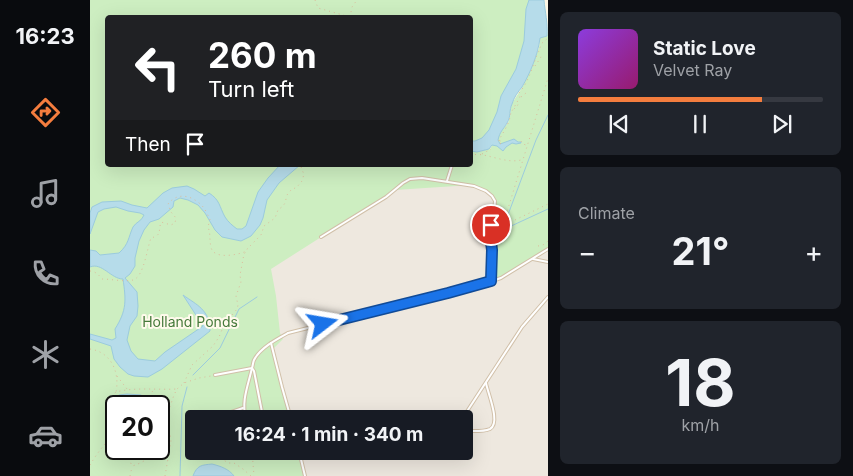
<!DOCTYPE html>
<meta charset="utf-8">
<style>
body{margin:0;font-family:Inter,sans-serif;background:#20242c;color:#f1f3f6;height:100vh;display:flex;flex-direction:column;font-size:19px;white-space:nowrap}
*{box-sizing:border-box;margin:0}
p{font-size:16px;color:#9ea1a6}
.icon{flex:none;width:28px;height:28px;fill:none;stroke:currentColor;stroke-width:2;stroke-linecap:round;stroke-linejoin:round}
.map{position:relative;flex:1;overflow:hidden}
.sheet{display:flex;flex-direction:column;gap:12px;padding:12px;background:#0d0f14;width:305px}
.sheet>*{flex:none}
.guide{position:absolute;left:15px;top:15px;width:368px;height:152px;border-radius:5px;box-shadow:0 5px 20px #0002;background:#202124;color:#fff;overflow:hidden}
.speed{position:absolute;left:15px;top:395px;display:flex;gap:10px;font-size:25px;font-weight:700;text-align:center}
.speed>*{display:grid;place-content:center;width:65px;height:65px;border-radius:50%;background:#171b24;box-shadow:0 5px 20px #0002;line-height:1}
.speed .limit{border:2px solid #111;border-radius:8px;background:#fff;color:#111}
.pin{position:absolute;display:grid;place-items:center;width:42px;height:42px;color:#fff;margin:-21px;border:2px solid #fff;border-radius:50%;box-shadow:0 1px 5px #0007}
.me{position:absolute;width:55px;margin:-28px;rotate:76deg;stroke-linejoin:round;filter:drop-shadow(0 0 4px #0008)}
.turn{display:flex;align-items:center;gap:18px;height:105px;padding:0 20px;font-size:22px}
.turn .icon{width:65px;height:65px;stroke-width:2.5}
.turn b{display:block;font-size:35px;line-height:42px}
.then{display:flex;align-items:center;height:48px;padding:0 20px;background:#0003;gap:10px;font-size:19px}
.big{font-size:38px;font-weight:700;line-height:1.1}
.sheet .tile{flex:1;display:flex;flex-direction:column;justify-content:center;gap:8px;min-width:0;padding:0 18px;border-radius:8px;background:#20242c}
.sheet .dial{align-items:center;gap:0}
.dial b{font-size:65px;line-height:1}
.song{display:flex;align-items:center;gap:15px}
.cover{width:60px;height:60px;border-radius:8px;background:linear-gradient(135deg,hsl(270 70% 55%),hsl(320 70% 35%))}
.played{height:5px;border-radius:2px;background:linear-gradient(90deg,#f47d3e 75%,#363941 75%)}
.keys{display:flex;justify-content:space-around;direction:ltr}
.heat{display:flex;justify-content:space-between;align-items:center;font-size:28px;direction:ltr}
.trip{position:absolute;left:95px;top:410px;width:288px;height:50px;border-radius:5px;background:#171b24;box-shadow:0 5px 20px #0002;font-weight:700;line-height:50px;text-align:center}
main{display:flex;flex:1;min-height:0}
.tabs{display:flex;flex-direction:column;width:90px;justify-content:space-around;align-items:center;background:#090b0e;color:#9ea1a6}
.tabs .icon{width:35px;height:35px}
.tabs .on{color:#f47d3e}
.tabs b{font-size:22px;color:#f1f3f6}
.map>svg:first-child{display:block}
.industrial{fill:#eee8df}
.green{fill:#cdeec1;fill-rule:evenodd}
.water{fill:#b6dcea;stroke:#9bcbdd}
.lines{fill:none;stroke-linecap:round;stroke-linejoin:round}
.stream{stroke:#9bcbdd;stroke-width:1}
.lane-casing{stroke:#d1c0a9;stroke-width:4}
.path{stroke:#dcbc9c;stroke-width:1;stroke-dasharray:1 4;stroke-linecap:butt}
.lane{stroke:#fff;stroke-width:2}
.route-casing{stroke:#114b97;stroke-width:12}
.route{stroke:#1a73e8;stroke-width:9}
.labels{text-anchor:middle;stroke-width:4;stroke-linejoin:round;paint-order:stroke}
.park-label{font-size:14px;fill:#467a3b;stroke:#fffaec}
</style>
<main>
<nav class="tabs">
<b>16:23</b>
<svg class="icon on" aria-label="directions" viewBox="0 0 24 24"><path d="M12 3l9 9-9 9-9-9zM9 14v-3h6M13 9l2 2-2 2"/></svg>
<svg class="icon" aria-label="music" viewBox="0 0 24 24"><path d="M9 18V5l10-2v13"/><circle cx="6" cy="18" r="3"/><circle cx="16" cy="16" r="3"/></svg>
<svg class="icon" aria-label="phone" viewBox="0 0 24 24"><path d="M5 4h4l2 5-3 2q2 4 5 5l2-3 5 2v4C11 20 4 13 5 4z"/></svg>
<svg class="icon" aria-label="climate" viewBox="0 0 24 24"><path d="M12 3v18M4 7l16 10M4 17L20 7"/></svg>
<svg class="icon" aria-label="car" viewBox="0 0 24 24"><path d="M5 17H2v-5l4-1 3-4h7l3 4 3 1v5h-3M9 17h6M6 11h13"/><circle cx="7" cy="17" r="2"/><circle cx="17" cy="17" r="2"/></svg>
</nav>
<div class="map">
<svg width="458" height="476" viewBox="0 0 458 476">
<rect width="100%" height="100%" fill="#fef7e4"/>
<!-- industrial -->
<polygon class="industrial" points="380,165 458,247 458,476 213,476 207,451 374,451 374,419 198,419 150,402 170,269 234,197"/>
<!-- green -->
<path class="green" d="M0,0H447L440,54L406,127L385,152L400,149L410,132L418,123L420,117L421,105L433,86L449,48L450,38L457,36L458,31V249L421,272L402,280L403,251L400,230L405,213L406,207L405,201L401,194L397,190L381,185L305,190L181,269L186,296L190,333L193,339L183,349L200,419H104V451H208L214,476H0ZM18,18H380V165H18ZM26,406H69V449H26Z"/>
<!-- water -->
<g class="water">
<path d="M439,0H454C455,12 458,23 457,36L450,38C448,55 440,73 432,87C428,92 424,97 422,104C419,110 421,117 417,123C413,130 410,131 408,140L410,144L424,139L428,142H431V143L426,144L422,143L416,147L413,151L407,146L402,145L399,149L387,152L380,151V141H385L392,138L399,130L407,112L411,96L426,69L434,41L436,9Z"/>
<path d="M190,165H210L189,183L177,200L173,218L170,225L161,236L151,241L132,237L125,230L115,213L108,205L98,200L90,198L84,201L83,207L69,219L60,222L54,230L49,241L45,258V266L40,274L35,278L47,292L48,306L47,316L40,326L37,340L41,351L48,359L65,361L75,352L113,326L93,295C107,305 120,310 120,331L72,369L58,377L44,376L38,374L30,367L24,359L21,346L0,339V334L22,340L26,338L25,329C37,310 36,300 33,279C21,279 12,262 0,267V250L6,251L10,255L29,253C39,244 38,238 43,227C46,222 52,221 54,215L50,213L38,211L26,207L14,209L8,212L0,234V213L2,207L12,202L31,201L42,205L57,208L73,193L82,188L97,186L104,189L115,196L119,193C130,200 129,206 135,217C138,222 143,226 147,229H152L156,226L168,192L178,178Z"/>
<polygon points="37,394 51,395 55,398 57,406 26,406 26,423 24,414 24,399 29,395"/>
<path d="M122,464C130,466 139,469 144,476H103C107,465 112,465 122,464Z"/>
</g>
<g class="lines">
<!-- stream -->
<g class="stream">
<polyline points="402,228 419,227 458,209"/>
<polyline points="413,228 446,140 458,115"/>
<polyline points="103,375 130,348 149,309 167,297"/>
<polyline points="90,476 92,406 97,387"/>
</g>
<!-- lane casing -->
<g class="lane-casing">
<g id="lane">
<polyline points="357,181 362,165"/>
<polyline points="231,237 296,197 313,183 320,179 332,178 384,186 396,191 402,196 405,201 404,212 400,229 402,251 401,281"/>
<polyline points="443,259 458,262"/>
<polyline points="181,343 192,387 201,419"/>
<polyline points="162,368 164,371 172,412 171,418 167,419"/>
<path d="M125,375L162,368C163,365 163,362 164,360C170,348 187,339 198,333L393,284L411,278L458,249"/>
<polyline points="127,417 153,408"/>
<path d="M156,419C151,401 158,386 162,368"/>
<polyline points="372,419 432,327 458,297"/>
<path d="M374,430L375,431C383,431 393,432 400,429C411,423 398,394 396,383"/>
<polyline points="209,451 215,476"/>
</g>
</g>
<!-- path -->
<g class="path">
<polyline points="225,0 228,8 260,17"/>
<polyline points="260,17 262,7 267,0"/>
<polyline points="445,66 451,57 450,53"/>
<polyline points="431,97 436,93"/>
<polyline points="424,109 428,105 428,102"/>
<path d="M409,140V144L412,143V142L409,140C414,131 420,123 421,111H422L430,97L429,93C438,83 442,68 447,55C449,51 450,49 451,44L458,38"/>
<polyline points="431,141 433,144 436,145"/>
<path d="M380,154C384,155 389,154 393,155C405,157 418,163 431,160"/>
<polyline points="392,154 401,149"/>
<polyline points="415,220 425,220 458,204"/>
<polyline points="413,225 458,78"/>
<polyline points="448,246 453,245 458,241"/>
<path d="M0,271C5,271 9,275 12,279C21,279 33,282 43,280C54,277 57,248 61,238C72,235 68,232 71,222L81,225L85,223L86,218L81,212L78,204C89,190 105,197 114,208C116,211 118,216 120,219L118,227C121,235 119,239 121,247C123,260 148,255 157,251"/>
<path d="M0,349C21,352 30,372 26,392"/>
<polyline points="27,376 37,389"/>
<polyline points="94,383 102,365 123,346 129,337 134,325 147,309 148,305 146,296 151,282 150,275 154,254 157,251 157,249 171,235 174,226 185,218 188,210 193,206 195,203 197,195 201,190 207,187 212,181 214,174 211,168 213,165"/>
<polyline points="62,391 77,411"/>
<path d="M26,431L23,420L21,400V397L26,392C45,387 66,390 87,389"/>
<path d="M35,449L42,466C57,462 59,453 77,458"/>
<polyline points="162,451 164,476"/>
<polyline points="130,452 135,461 139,463 144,463 153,469 161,476"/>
<path d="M0,465C7,453 16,442 26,432"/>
<polyline points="40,476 42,467"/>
<polyline points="75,476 81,441 78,422 78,412 84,395 87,389 94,383 109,378 121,376"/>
</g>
<!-- lane -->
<use href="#lane" class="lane"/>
</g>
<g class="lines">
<!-- route casing -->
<g class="route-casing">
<polyline id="route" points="233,324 358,293 401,281 402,250 400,234 401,225"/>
</g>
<!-- route -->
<use href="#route" class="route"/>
</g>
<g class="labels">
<!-- park labels -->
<g class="park-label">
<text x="100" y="327">Holland Ponds</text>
</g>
</g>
</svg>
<div class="speed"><div class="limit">20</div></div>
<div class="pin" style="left:401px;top:225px;background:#d93025"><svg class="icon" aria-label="arrive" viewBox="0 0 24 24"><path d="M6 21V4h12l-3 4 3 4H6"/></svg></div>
<svg class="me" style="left:233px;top:324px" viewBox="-20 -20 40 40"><path d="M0-17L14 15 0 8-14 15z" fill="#1a73e8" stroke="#fff" stroke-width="4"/></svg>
<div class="trip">16:24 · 1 min · 340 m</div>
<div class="guide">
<div class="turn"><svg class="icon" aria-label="left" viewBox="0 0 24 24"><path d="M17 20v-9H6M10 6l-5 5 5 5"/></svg><div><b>260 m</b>Turn left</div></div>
<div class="then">Then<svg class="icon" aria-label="arrive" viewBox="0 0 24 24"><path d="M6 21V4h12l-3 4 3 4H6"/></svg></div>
</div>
</div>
<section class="sheet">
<div class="tile">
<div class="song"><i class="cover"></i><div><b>Static Love</b><p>Velvet Ray</p></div></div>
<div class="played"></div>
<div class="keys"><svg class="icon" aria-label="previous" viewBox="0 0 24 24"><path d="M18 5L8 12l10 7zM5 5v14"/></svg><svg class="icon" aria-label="pause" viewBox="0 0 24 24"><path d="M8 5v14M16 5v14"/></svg><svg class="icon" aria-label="next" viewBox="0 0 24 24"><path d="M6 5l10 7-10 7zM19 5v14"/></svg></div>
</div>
<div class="tile"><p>Climate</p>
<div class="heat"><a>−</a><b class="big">21°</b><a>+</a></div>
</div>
<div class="tile dial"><b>18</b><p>km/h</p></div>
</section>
</main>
